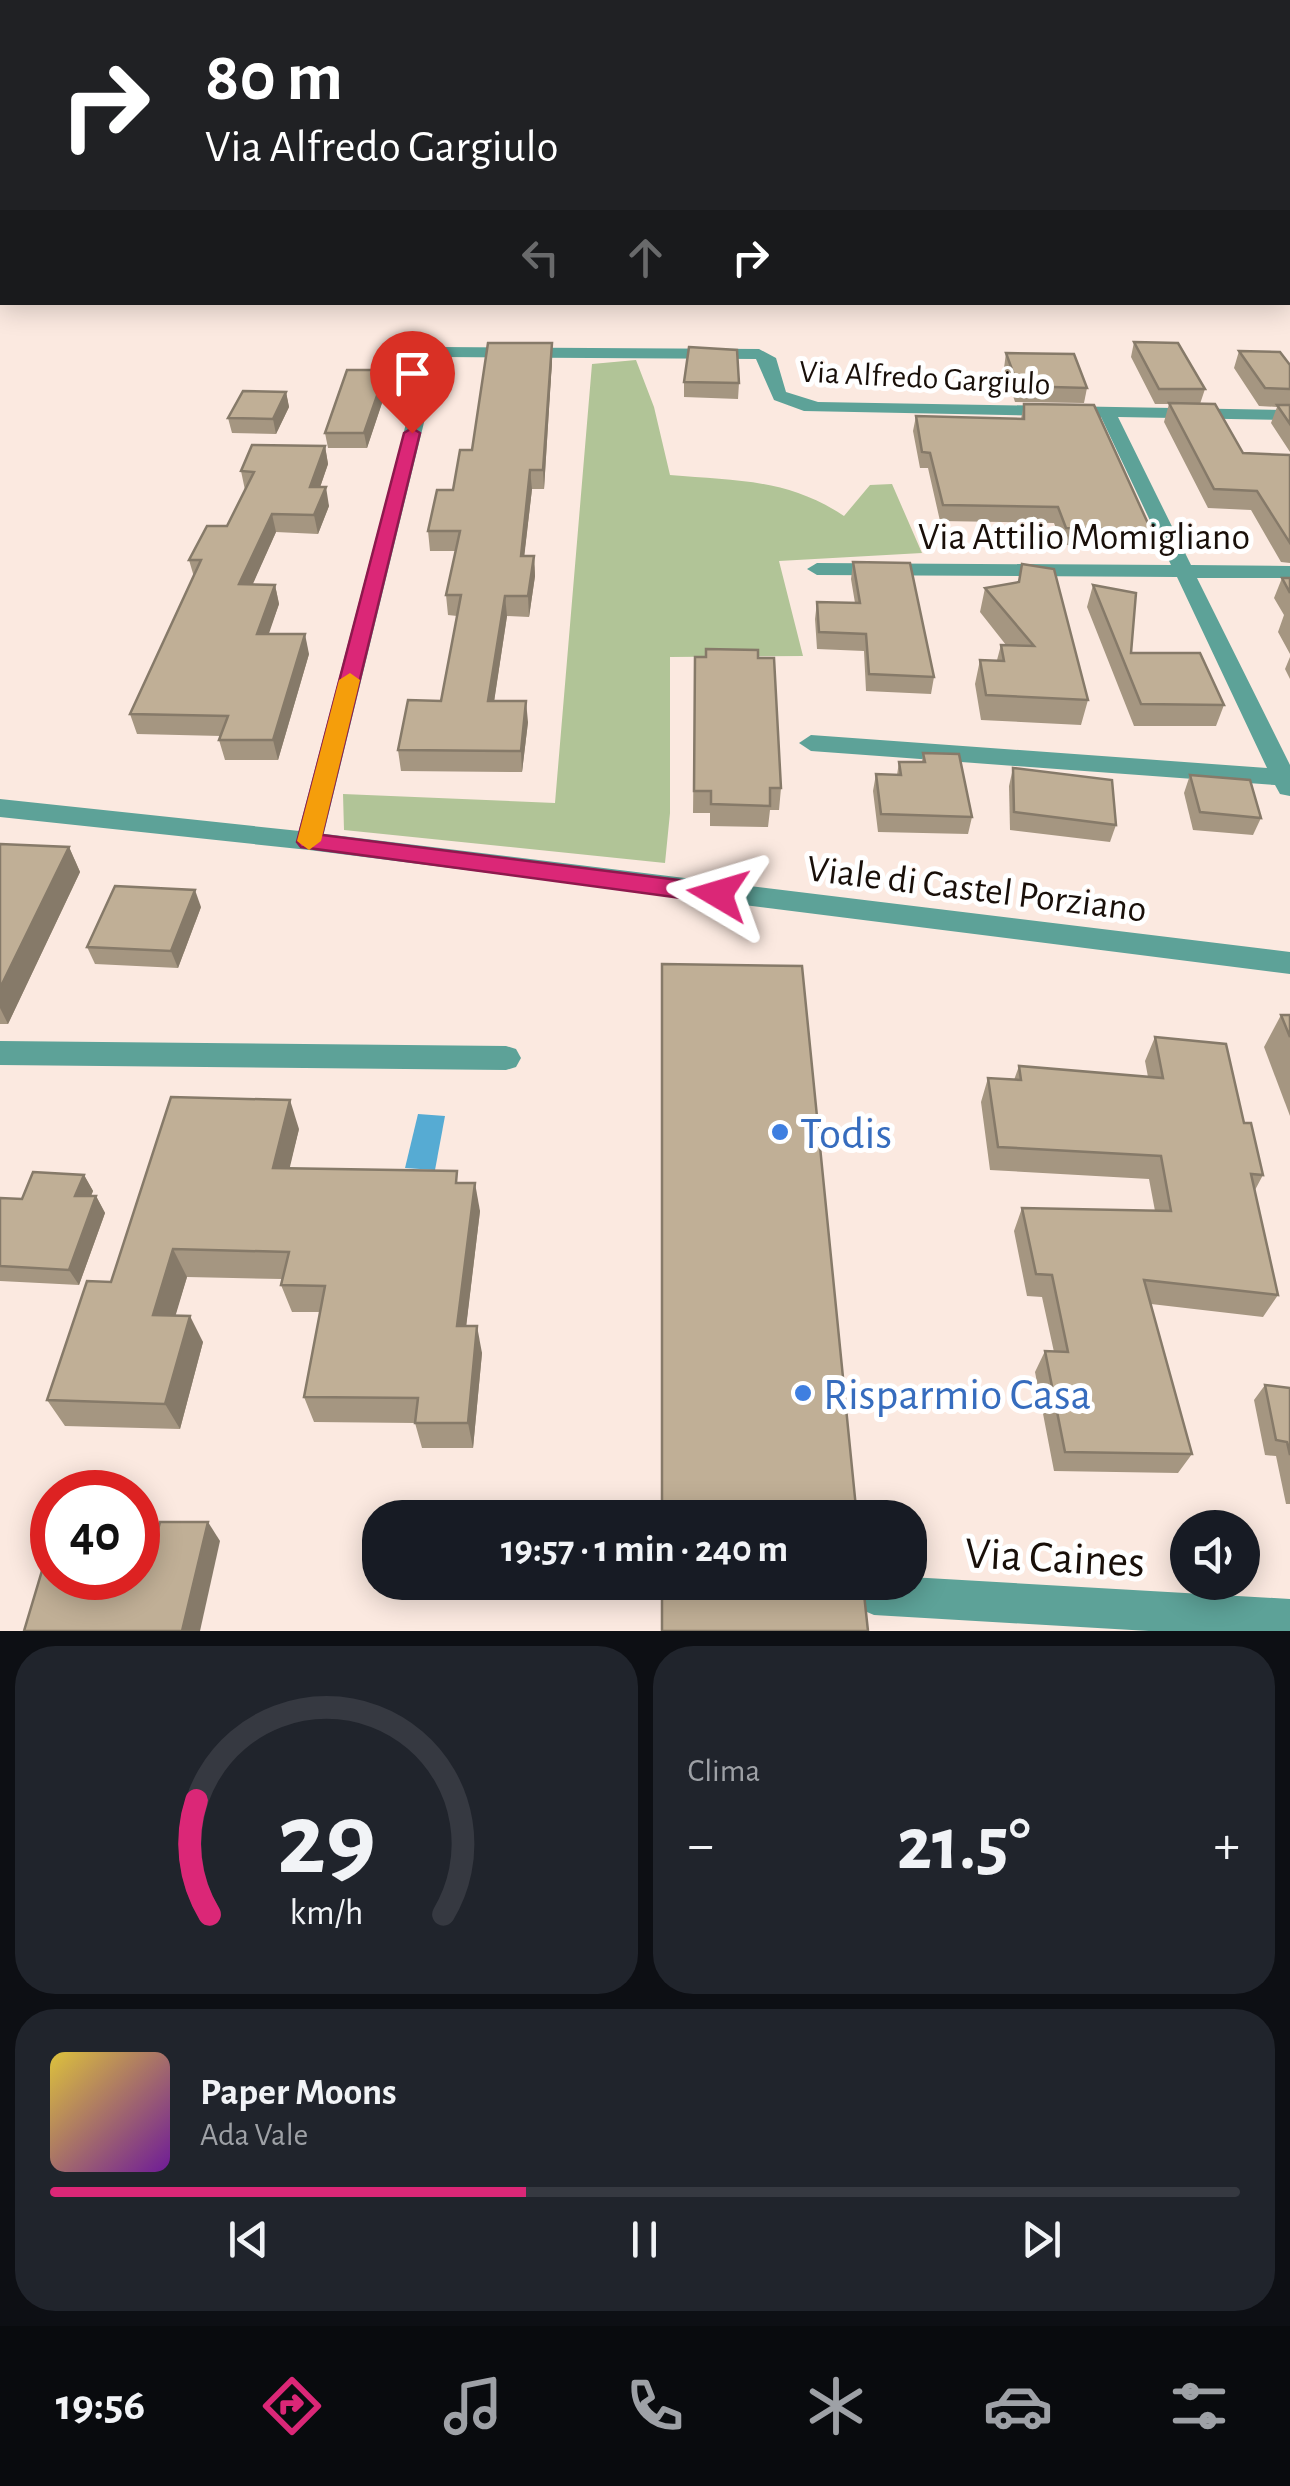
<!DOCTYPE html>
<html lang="it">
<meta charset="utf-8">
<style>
body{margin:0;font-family:"Alegreya Sans",sans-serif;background:#20242c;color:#f1f3f6;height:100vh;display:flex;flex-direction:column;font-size:38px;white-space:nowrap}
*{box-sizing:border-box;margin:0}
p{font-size:32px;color:#9ea1a6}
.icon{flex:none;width:55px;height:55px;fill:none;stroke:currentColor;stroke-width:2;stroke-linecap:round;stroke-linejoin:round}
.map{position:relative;height:1631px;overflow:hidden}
.panel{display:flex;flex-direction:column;gap:15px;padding:15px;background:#0d0f14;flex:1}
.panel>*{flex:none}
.guide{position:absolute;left:0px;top:0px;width:1290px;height:305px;box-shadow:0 5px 25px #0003;background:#202124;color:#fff;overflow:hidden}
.fabs{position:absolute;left:1170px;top:1510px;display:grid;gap:20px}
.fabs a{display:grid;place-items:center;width:90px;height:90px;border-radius:50%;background:#171b24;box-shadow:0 5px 25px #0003;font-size:50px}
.speed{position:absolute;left:30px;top:1470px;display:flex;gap:20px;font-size:50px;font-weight:700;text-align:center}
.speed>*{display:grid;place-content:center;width:130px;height:130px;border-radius:50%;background:#171b24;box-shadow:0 5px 25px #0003;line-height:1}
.speed .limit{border:15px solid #d22;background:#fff;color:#111}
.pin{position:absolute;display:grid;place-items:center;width:85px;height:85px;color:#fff;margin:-102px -42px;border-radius:50% 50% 50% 0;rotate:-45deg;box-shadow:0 0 10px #0007}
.pin .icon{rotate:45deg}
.me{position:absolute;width:110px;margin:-55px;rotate:277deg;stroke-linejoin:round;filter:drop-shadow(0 0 8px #0008)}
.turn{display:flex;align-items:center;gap:35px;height:210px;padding:0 40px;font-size:45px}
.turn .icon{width:130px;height:130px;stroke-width:2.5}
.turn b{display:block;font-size:70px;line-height:85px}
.lanes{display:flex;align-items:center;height:95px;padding:0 40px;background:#0003;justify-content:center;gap:50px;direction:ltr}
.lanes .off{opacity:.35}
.big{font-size:75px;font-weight:700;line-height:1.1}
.panel .widget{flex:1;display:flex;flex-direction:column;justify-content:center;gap:15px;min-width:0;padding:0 35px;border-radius:40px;background:#20242c}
.panel .dial{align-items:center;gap:0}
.dial svg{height:260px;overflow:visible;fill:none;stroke:#363941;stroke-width:7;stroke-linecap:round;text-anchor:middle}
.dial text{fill:#f1f3f6;stroke:none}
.song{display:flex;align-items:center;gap:30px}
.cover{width:120px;height:120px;border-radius:15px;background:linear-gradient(135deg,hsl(50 70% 55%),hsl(280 70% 35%))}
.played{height:10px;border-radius:5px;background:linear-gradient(90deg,#db2777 40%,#363941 40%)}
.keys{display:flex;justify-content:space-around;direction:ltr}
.heat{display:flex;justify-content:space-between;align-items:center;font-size:55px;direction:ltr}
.panel .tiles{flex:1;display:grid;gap:15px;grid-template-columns:1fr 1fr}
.widget:last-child{grid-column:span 2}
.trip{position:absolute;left:362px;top:1500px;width:565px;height:100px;border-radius:40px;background:#171b24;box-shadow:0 5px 25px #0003;font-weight:700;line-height:100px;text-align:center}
.tabs{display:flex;height:160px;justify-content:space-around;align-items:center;background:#090b0e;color:#9ea1a6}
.tabs .icon{width:70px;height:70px}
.tabs .current{color:#db2777}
.tabs b{font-size:45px;color:#f1f3f6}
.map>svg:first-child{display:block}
.green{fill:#b1c497}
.water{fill:#56abd3}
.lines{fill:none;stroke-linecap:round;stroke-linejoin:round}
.minor{fill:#5da298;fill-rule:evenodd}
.tertiary{fill:#5da298;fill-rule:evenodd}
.primary{fill:#24554e;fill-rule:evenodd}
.wall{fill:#a59681}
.shaded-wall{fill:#867a69}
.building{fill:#c0af96;stroke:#867a69;stroke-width:2.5}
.route{fill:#db2777;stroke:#8e194d;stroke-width:2.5}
.slow{fill:#f59e0b}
.shop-dot{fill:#3f7fe0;stroke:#fff;stroke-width:4}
.labels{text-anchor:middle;stroke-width:10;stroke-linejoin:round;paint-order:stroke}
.far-street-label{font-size:32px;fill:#190f09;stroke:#fff}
.street-label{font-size:38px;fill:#190f09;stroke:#fff}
.near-shop-label{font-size:45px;fill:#366cbe;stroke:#fff;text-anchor:start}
.near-street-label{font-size:45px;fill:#190f09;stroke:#fff}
</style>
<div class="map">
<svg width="1290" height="1631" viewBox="0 0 1290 1631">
<rect width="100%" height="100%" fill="#fbe9e0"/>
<!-- green -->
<path class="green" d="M636,360L654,407L670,475C736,481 787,478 844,516L870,485L892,484L922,553L779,561L803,656L670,657V813L665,863L344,830L343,794L555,803L592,364Z"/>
<!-- water -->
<polygon class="water" points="418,1114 445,1116 435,1170 405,1168"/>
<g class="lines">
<!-- minor -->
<g class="minor">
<polygon points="440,347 759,349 776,358 786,392 818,402 1290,410 1290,420 1118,417 1191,565 1290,566 1290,578 1197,578 1290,765 1290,796 1280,794 1275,785 811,751 799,743 811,735 1267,768 1177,577 817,575 807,569 817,563 1171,565 1101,417 804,411 774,400 756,359 444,357 439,361 322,841 318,847 300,847 296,841 423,359"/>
<polygon points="0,1041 506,1046 516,1049 521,1058 516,1067 506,1070 0,1065"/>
<polygon points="910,1577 1290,1599 1290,1631 1149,1631 874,1615 860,1609 854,1595 859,1582 910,1582"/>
</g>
<!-- tertiary -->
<g class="tertiary">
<rect x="1288" y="65" width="2" height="6"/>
<rect x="0" y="83" width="2" height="6"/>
<rect x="1288" y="88" width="2" height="6"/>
<rect x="0" y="109" width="2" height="6"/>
<polygon points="0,799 309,832 1290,952 1290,974 309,850 0,817"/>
</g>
<!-- primary -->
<g class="primary">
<rect x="1288" y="79" width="2" height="6"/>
<rect x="0" y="100" width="2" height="6"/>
</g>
</g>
<!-- wall -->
<g class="wall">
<polygon points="1134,342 1205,389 1200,404 1243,453 1290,455 1290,563 1281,562 1251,510 1208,508 1164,422 1169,404 1155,404 1131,357"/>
<polygon points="1239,351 1290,365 1290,452 1271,423 1277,407 1259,406 1234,368"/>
<polygon points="1006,353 1087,388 1084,403 1015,402 1004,368"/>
<polygon points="552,361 544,489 532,489 524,556 534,556 535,576 529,617 507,616 494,701 528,722 522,772 401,771 398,750 441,701 457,616 448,615 446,595 456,551 430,551 428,531 453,490 472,450"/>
<polygon points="684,382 739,383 738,399 684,397"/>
<polygon points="388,385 367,448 328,448 325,433"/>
<polygon points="286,392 289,407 276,434 232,433 228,418"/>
<polygon points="1024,404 1151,530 1146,546 1062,545 1054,523 940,521 928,468 920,468 913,431 916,416 1021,419"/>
<polygon points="325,446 328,464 320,487 329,506 318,534 276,532 252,585 275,585 279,604 268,634 309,654 278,760 225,760 219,740 221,736 137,734 130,714 194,577 189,560 227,526 245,490 241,471"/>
<polygon points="853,562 934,677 931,694 866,691 864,651 817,649 815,619 817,602 855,603 851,579"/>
<polygon points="1282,578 1290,578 1290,654 1278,632 1284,615 1274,598"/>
<polygon points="1093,585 1131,653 1224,705 1216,726 1134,726 1087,607"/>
<polygon points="985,588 1088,700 1081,725 981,720 975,684 980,660 997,660 1001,645 1006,645 980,612"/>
<polygon points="695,657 758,658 781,788 779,810 770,810 768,827 710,826 710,813 693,813"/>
<polygon points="1290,657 1290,679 1285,669"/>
<polygon points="923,753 972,817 968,834 878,832 873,791 876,774 897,775 899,762 922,762"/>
<polygon points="1013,768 1116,825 1110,842 1010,830 1009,786"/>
<polygon points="1190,775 1261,818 1253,835 1193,830 1184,793"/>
<polygon points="0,844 69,847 80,872 8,1024 0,1024"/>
<polygon points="201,907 178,968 95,964 87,947"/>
<polygon points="1281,1015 1290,1015 1290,1116 1264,1047"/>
<polygon points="1155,1037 1244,1123 1263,1175 1255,1190 1278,1295 1263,1317 1151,1304 1192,1454 1178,1473 1054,1471 1035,1372 1045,1351 1054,1352 1042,1297 1027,1296 1014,1231 1022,1208 1155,1211 1149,1179 990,1170 981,1102 988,1078 1014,1080 1019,1066 1148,1077 1145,1061"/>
<polygon points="299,1129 289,1168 459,1183 480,1211 466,1326 482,1353 473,1448 422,1448 415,1423 314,1422 304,1397 320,1312 292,1312 281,1285 282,1279 187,1277 175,1315 203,1342 180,1429 65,1426 47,1400 111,1282"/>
<polygon points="84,1175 93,1191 91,1196 96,1196 105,1213 79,1285 0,1281 0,1198 22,1199"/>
<polygon points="1265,1385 1290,1388 1290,1504 1286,1504 1276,1456 1265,1455 1254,1400"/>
</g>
<!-- shaded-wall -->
<g class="shaded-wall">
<polygon points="552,343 552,361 544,489 543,470"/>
<polygon points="386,370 388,385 367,448 364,433"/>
<polygon points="286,392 289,407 276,434 273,419"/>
<polygon points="325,446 328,464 314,505 310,487"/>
<polygon points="530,470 532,489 522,576 521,556"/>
<polygon points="326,487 329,506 318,534 314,515"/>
<polygon points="272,514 276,532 244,604 239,584"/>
<polygon points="534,556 535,576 529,617 528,596"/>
<polygon points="275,585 279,604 262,654 257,634"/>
<polygon points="505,596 507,616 491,722 488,701"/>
<polygon points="305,634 309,654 278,760 273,740"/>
<polygon points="526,701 528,722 522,772 521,751"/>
<polygon points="69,847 80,872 8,1024 0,1008 0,988"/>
<polygon points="195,890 201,907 178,968 171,951"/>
<polygon points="290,1100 299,1129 283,1196 273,1168"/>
<polygon points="84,1175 93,1191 84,1212 75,1196"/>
<polygon points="475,1183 480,1211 463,1353 457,1326"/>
<polygon points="96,1196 105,1213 79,1285 69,1270"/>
<polygon points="173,1249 187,1277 168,1341 153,1315"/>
<polygon points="190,1316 203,1342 180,1429 165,1404"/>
<polygon points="477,1326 482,1353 473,1448 468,1423"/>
<polygon points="208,1522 220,1541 200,1631 182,1631"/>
</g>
<!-- building -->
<g class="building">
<polygon points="409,0 493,0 492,2 409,2"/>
<rect x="555" y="0" width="76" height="2"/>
<polygon points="1134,342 1178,343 1205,389 1159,389"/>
<polygon points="488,343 552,343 543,470 530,470 521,556 534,556 528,596 505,596 488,701 526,701 521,751 398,750 408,700 441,701 461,595 446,595 460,531 428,531 437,490 453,490 460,450 472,450"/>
<polygon points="689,347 737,350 739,383 684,382"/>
<polygon points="1239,351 1280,352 1290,365 1290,389 1265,388"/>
<polygon points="1006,353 1074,354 1087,388 1018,386"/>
<polygon points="347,370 386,370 364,433 325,433"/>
<polygon points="243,391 286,392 273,419 228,418"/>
<polygon points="1169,403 1215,404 1243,453 1290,455 1290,543 1257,491 1214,489"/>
<polygon points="1024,404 1094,405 1151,530 1066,528 1058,507 943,505 930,453 922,452 916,416 1024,419"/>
<polygon points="1277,405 1290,405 1290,424"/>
<polygon points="252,445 325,446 310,487 326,487 314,515 272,514 239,584 275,585 257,634 305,634 273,740 219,740 228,716 130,714 201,560 189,560 207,526 227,526 254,472 241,471"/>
<polygon points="853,562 910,563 934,677 869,674 866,634 819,632 817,602 860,603"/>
<polygon points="1022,564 1054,569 1088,700 986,695 980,660 1004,661 1001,645 1034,646 985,588 1019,582"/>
<polygon points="1282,578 1290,578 1290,593"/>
<polygon points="1093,585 1136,593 1131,653 1200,653 1224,705 1141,704"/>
<polygon points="706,649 758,650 758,658 774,658 781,788 770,788 770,806 711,804 711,791 694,791 695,657 706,657"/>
<polygon points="923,753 959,754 972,817 881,814 876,774 901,775 899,762 925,762"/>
<polygon points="1013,768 1112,780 1116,825 1014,812"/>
<polygon points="1190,775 1250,780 1261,818 1200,812"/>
<polygon points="0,844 69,847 0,988"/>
<polygon points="115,886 195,890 171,951 87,947"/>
<polygon points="662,964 802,966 857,1518 662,1518"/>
<polygon points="1281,1015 1290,1015 1290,1037"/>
<polygon points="1155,1037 1226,1044 1244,1123 1251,1123 1263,1175 1251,1174 1278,1295 1144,1280 1192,1454 1065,1452 1045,1351 1068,1352 1052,1275 1036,1274 1022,1208 1171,1211 1161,1156 998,1147 988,1078 1021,1080 1019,1066 1163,1078"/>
<polygon points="171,1097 290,1100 273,1168 457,1171 456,1183 475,1183 457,1326 477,1326 468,1423 415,1423 418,1398 304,1397 325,1286 281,1285 289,1252 173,1249 153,1315 190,1316 165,1404 47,1400 87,1281 111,1282"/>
<polygon points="33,1172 84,1175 75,1196 96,1196 69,1270 0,1266 0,1198 22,1199"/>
<polygon points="1265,1385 1290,1388 1290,1455 1287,1442 1276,1440"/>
<polygon points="160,1522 208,1522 182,1631 24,1631 47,1554 52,1555 52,1578 138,1578 138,1557 151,1557"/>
<polygon points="662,1582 859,1582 864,1594 868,1631 662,1631"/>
</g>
<!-- route -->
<polygon class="route" points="412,428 420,433 322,835 718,885 730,894 726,900 718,903 301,847 297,842 404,433"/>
<!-- slow -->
<polygon class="slow" points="350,673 360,680 321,841 309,850 297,841 339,680"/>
<!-- markers -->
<g class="shop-dot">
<circle cx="780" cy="1132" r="10"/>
<circle cx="803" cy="1393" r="10"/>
</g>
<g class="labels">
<!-- far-street labels -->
<g class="far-street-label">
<text transform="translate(925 377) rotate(3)" y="11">Via Alfredo Gargiulo</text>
</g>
<!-- street labels -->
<g class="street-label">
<text x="1084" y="549">Via Attilio Momigliano</text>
<text transform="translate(977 888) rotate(7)" y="13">Viale di Castel Porziano</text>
</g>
<!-- near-shop labels -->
<g class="near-shop-label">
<text x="800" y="1148">Todis</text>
<text x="823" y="1409">Risparmio Casa</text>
</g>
<!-- near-street labels -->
<g class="near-street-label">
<text transform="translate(1055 1556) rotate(3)" y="16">Via Caines</text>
</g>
</g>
</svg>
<div class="fabs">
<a><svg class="icon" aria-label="sound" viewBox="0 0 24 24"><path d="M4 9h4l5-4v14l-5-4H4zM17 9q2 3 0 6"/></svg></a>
</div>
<div class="speed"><div class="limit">40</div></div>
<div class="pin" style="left:412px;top:433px;background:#d93025"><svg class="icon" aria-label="arrive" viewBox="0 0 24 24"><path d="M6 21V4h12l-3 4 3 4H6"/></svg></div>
<svg class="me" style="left:718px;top:894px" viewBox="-20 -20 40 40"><path d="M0-17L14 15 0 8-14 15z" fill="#db2777" stroke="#fff" stroke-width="4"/></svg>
<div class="trip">19:57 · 1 min · 240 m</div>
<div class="guide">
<div class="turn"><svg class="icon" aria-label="right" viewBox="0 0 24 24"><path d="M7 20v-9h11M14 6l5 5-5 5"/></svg><div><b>80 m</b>Via Alfredo Gargiulo</div></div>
<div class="lanes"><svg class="icon off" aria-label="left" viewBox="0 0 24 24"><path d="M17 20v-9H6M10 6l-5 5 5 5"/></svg><svg class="icon off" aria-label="ahead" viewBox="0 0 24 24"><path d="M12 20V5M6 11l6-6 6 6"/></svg><svg class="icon" aria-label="right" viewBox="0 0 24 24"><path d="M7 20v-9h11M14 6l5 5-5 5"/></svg></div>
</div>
</div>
<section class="panel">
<div class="tiles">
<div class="widget dial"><svg viewBox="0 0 100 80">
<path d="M14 69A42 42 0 1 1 86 69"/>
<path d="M14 69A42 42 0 0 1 10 34" stroke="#db2777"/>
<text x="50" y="56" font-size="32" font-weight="700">29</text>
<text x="50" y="72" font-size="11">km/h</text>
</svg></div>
<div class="widget"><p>Clima</p>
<div class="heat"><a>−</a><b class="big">21.5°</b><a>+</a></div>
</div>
<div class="widget">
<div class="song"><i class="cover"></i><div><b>Paper Moons</b><p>Ada Vale</p></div></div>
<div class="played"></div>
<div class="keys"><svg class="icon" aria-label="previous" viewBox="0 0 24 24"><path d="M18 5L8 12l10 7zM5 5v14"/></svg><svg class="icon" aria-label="pause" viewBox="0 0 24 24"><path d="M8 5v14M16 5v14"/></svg><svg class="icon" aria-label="next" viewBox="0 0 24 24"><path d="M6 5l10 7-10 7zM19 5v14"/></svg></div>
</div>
</div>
</section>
<nav class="tabs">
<b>19:56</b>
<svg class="icon current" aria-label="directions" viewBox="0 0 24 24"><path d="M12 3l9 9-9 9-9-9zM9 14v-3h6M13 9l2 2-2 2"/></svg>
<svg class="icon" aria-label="music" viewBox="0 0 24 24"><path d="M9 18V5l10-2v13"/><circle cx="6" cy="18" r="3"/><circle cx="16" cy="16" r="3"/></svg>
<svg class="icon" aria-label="phone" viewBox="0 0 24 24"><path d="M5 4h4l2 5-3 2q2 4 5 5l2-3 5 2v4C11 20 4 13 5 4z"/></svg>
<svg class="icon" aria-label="climate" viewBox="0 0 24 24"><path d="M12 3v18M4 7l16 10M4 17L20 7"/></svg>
<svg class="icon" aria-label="car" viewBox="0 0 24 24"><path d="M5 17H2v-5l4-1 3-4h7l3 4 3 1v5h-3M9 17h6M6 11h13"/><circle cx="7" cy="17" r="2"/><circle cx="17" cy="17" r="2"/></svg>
<svg class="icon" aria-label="filters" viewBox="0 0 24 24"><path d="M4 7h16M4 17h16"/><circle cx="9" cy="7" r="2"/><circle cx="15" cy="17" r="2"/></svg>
</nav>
